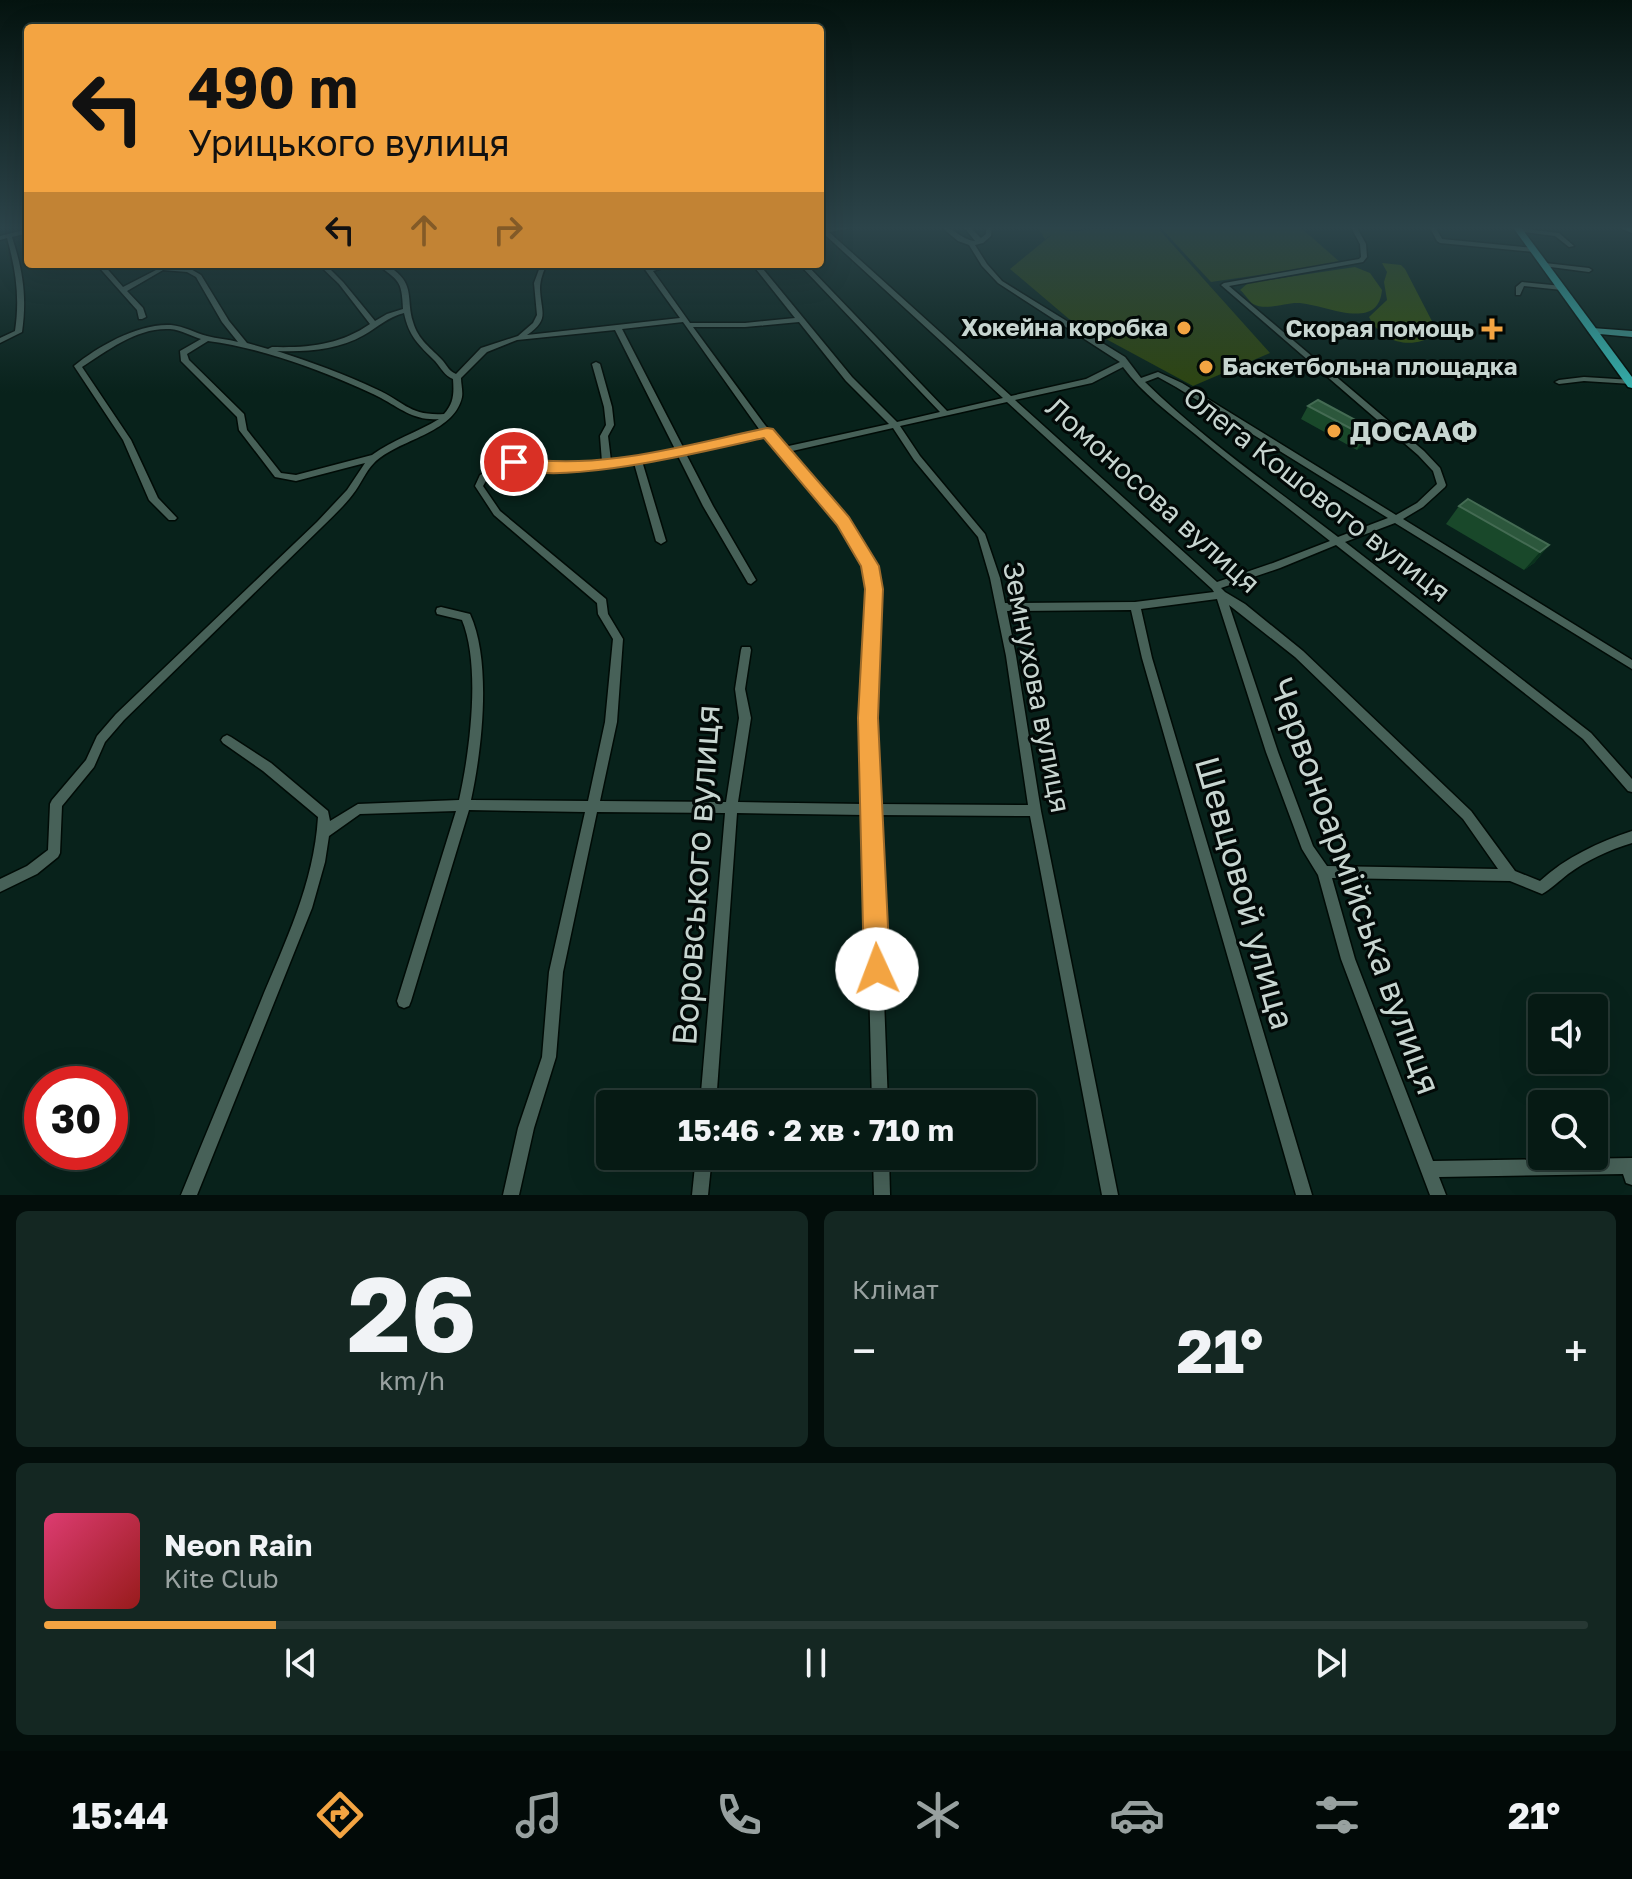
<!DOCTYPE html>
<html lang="uk">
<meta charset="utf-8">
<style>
body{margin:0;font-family:"Golos Text",sans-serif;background:#142722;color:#f1f3f6;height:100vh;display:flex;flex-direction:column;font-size:30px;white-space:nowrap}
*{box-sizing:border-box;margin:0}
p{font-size:26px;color:#98a1a0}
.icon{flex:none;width:44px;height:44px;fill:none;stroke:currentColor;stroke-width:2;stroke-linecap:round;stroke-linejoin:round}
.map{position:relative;height:1195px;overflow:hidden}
.drawer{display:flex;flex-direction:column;gap:16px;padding:16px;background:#030e0b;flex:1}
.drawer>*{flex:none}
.top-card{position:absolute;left:24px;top:24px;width:800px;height:244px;border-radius:8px;box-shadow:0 8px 32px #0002,0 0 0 2px #273834;background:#f3a442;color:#111;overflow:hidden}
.tools{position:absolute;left:1528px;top:994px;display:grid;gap:16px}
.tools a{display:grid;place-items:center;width:80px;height:80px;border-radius:8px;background:#061a14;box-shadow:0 8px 32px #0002,0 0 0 2px #273834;font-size:40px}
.speed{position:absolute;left:24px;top:1066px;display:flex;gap:16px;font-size:40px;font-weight:700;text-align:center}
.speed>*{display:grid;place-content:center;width:104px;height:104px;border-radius:50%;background:#061a14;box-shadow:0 8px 32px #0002,0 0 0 2px #273834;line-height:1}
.speed .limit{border:12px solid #d22;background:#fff;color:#111}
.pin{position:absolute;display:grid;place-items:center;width:68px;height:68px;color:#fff;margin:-34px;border:4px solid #fff;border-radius:50%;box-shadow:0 2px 8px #0007}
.me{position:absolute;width:88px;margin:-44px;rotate:358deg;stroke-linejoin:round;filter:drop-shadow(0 0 6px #0008)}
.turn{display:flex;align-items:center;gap:28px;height:168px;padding:0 32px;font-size:36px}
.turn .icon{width:104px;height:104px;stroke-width:2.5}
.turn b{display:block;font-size:56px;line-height:68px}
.lanes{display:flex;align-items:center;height:76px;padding:0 32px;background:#0003;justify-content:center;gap:40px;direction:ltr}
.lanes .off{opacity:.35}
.big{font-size:60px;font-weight:700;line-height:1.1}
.drawer .tile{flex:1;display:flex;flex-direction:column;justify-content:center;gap:12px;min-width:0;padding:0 28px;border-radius:12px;background:#142722}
.drawer .dial{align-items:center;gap:0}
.dial b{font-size:104px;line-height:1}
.song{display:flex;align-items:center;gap:24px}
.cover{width:96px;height:96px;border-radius:12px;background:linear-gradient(135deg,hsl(340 70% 55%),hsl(0 70% 35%))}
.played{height:8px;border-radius:4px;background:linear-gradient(90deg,#f3a442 15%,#273834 15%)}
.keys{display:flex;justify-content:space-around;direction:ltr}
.heat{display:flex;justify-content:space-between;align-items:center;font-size:44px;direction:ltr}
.drawer .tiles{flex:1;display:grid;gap:16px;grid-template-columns:1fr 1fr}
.tile:last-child{grid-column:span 2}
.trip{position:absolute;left:596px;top:1090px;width:440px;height:80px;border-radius:8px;background:#061a14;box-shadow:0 8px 32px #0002,0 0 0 2px #273834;font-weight:700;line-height:80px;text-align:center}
.tab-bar{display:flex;height:128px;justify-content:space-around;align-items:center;background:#020a08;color:#98a1a0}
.tab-bar .icon{width:56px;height:56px}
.tab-bar .active{color:#f3a442}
.tab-bar b{font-size:36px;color:#f1f3f6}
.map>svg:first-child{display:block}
.green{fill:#2d450f}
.forest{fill:#335109}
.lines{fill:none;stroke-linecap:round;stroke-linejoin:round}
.minor-casing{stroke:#000b06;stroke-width:3}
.major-casing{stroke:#000b06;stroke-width:3}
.highway-casing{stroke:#000b06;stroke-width:3}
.minor{fill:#476158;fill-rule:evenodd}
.major{fill:#3c908a;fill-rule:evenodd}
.highway{fill:#34afab;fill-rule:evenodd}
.wall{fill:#19482a}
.shaded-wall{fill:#0a321d}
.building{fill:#2c573c;stroke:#446b53;stroke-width:2}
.route{fill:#f3a442;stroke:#9e6b2b;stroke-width:2}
.poi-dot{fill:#f3a442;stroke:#020907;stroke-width:3}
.labels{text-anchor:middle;stroke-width:6;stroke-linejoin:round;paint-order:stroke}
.far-poi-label{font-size:24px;font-weight:bold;fill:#c7d5d0;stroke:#020907;text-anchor:end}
.poi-label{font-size:28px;font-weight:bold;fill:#c7d5d0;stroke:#020907;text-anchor:start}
.street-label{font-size:28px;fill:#c7d5d0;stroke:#020907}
.near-street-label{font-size:34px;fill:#c7d5d0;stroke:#020907}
</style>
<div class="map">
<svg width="1632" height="1195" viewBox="0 0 1632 1195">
<rect width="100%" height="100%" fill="#08221b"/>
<!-- green -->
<g class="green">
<polygon points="1037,226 1109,226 1055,232 1156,226 1270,353 1193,386 1069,319 1010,269 1055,232 1045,239"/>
<polygon points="1159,226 1299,226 1341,263 1211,282"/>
</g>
<!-- forest -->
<g class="forest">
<path d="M1382,263L1401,265L1405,269L1435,327V335C1411,350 1382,343 1369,317L1387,300L1384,282L1387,272Z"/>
<path d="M1355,267L1370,273L1382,290C1378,334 1323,303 1297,303C1284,303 1265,311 1253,304C1249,301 1244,293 1240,290L1248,283Z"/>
</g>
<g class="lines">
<!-- minor casing -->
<g class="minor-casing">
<g id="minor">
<path d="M820,226L825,229L855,226L852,228L829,232L1011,396L1086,379L1120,362L998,283L982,266L969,245L958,241L940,226C953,226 961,240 975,241L963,226H969L981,238L986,234V226H992L991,236L983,243L975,245L987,264L1002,281L1125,357L1141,378L1158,372L1182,383L1396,515L1417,503L1437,484L1433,471L1418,455L1221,285L1224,283L1359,259L1361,257L1360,244L1350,226H1356L1366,244L1367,257L1363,262L1229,286L1424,451L1440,468L1446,485L1445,487L1423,507L1403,519L1632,660V669L1395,523L1345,542L1591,733L1632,779V792L1628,791L1583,739L1336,545L1280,568L1221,588L1225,592L1245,604L1303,651L1471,811L1515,871L1540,881C1566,857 1599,842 1632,831V843C1609,850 1587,860 1568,874C1559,881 1551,889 1542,894L1510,881L1332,878L1355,959L1433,1161L1632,1158V1185L1626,1183L1623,1174L1439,1177L1446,1195H1430L1341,959L1318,875L1302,849L1266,752L1217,599L1141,609L1152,658L1312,1195H1296L1142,658L1131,610L1007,611L1016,656L1041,811L1118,1195H1102L1030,816L877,815L888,1104H872L865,815L737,813L716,1104H700L725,813L597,812L563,972L556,1057L534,1128L519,1195H503L518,1128L542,1057L549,972L585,812L469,810L411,1001L409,1006L404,1008L399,1006L397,1001L456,811L360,814L329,836L325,862L312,908L197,1195H181C207,1131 234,1067 260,1003C285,942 314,884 318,817L263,771L223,743L221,740L223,737L227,735L231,737L271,763L328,811L330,821L358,804L459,800C470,751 481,666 462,620L437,614L436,611L437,608L441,607L470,614C492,662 482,749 471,800L588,801L605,722L613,639L598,614L597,603L494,515L475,486L480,475L514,459L549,465L602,462L600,436L606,425L604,407L592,364L596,362L600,364L612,407L614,425L608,436L611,461L675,449L615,330L517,340L487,352L461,378C461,384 463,391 462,397C454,434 398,439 374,463C365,472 361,484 353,494C344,506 333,516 323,526L124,720L105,742L94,767L62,806L60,853L58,857L37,874L0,892V879L27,866L48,850L50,804L52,800L86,760L97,736L116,714L317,522L347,490L365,463L296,481L275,477L239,430L237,417L181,361L180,351L201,339C191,336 181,330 170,329C138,327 108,350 82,367L131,440L158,498L177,518L175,520H169L149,500L123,440L74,366C98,346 139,323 171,325C184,326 195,333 207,336C217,339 228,339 238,342L222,322L196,277L187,272L163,270L127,291L143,308L146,317L142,319H139L137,310L96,264H103L123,287L158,269L161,264H167L166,266L189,268L201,275L229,321L247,343L268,349L272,347C308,348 340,345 370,324L339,284L318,264H325L343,282L375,321L387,314L403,309C402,279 398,281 377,264C384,264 388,266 394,270C415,286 406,300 413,322C418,340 431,348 443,361C448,367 449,371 456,374L481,348L518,336L533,323L537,315L534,283L541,264H547C543,272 540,280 540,289C541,313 550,319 527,335L680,318L641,264H647L650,268L665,264H676L653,271L690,323H745L795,318L752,264H759L852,377L897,422L940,412L799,264H806L947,411L1003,398L823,233L820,232ZM404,313C409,337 419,345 435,361C442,369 444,375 453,379C454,393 454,403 444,414C409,416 405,402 376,389C344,374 311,362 277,351C307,352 338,350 364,335C378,327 388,317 404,313ZM683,322L759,429L761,431L683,447L622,329ZM799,322L846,381L889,424L784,447L765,425L693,327H745ZM208,341C259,348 306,365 353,385C362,389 372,393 381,398C401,409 415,421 439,419C418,432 392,440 372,455L296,475L281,473L247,430L244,414L189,360L187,354ZM1123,367C1142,393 1170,414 1195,434C1239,471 1285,505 1330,541L1273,563L1217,582L1015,400L1092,383ZM1158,377L1176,387L1388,518L1338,537C1273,487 1204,440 1145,382ZM1007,402L1212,589L1214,592L1135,602L1005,603L1000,578L985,534L920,456L900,426ZM893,428L914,460L978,537L990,578L1006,656L1028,805L877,804L874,718L879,589L875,566L846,519L788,452ZM764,435L840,523L865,566L869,589L862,718L865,804L738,802L751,718L745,689L751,650L750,647H742L741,650L735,689L739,718L726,802L600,801L617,722L623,639L608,614L606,599L500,511L483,486L487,479L515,465L549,471L621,466L634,463L656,541L661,544L666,541L642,461L677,454L703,506L748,583L751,584L756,580L713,506L685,452ZM1229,605L1295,657L1463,819L1498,869L1327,866L1313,846L1278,752Z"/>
<polygon points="1429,226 1435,226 1442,239 1534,248 1537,250 1534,252 1440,243 1437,241"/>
<polygon points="1519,228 1559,233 1574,246 1569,247 1555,236 1517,231 1516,230"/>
<path d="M28,229V233L12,237C23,271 27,297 22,332L0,343V338L15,331C20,298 16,270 7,238L0,240V236Z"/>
<polygon points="1545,263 1589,268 1592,270 1589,272 1543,266 1542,265"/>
<polygon points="1522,282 1562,286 1565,288 1562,290 1524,286 1520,295 1516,295 1516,287"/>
<polygon points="1584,377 1632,380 1632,384 1584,381 1559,384 1555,382 1559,380"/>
<polygon points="696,1156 712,1156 708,1195 692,1195"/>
<polygon points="873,1156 889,1156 890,1195 874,1195"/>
</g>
</g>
<!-- major casing -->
<g class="major-casing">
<g id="major">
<polygon points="1619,226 1632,228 1632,233 1620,228"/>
<polygon points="1592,328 1632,331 1632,337 1589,333 1589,329"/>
</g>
</g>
<!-- highway casing -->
<g class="highway-casing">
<polygon id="highway" points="1512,226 1520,226 1632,377 1632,388 1628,387"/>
</g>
<!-- minor -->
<use href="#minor" class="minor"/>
<!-- major -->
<use href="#major" class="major"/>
<!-- highway -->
<use href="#highway" class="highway"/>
</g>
<!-- wall -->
<g class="wall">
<polygon points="1308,406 1374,430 1367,443 1357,450 1301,419"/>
<polygon points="1459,506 1549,545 1534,563 1524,570 1446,524"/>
</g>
<!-- shaded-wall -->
<g class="shaded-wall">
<polygon points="1374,430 1367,443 1357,450 1365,436"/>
<polygon points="1549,545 1534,563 1524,570 1540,552"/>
</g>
<!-- building -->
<g class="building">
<polygon points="1318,400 1374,430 1365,436 1308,406"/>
<polygon points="1468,499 1549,545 1540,552 1459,506"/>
</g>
<!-- sky -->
<linearGradient id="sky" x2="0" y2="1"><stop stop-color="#04130f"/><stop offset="0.58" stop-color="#2c444a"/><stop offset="1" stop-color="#2c444a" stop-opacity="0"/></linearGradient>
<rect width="1632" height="393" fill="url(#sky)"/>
<!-- route -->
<path class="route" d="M767,428L773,429L849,517L879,566L883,589L878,718L890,969L886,977L877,981L868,977L864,969L858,718L865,589L861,566L837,525L764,438C718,448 538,494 506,462L514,457C598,472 685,445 767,428Z"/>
<!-- markers -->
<g class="poi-dot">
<circle cx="1184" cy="328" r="8"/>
<path d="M1488 317h8v8h8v8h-8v8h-8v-8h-8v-8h8z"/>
<circle cx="1206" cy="367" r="8"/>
<circle cx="1334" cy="431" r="8"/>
</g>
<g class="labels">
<!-- far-poi labels -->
<g class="far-poi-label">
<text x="1168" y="336">Хокейна коробка</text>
<text x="1474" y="337">Скорая помощь</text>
<text x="1222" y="375" text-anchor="start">Баскетбольна площадка</text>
</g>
<!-- poi labels -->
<g class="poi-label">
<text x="1350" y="441">ДОСААФ</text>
</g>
<!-- street labels -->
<g class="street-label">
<text transform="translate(1317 494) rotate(38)" y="10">Олега Кошового вулиця</text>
<text transform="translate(1153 495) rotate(42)" y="10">Ломоносова вулиця</text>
<text transform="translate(1037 687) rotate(79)" y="10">Земнухова вулиця</text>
</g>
<!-- near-street labels -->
<g class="near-street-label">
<text transform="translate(696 875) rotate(-86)" y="12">Воровського вулиця</text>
<text transform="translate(1355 886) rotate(70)" y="12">Червоноармійська вулиця</text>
<text transform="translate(1245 893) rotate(74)" y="12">Шевцовой улица</text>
</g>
</g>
</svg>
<div class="tools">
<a><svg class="icon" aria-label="sound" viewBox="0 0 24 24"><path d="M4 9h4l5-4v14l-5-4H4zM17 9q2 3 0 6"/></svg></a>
<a><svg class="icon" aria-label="search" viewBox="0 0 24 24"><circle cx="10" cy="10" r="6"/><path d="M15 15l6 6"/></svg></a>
</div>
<div class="speed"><div class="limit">30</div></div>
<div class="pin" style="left:514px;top:462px;background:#d93025"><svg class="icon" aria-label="arrive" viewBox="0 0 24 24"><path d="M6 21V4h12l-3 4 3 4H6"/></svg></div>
<svg class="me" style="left:877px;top:969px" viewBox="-20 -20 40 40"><circle r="19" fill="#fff"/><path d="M0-13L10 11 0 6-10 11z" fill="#f3a442"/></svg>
<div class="trip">15:46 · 2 хв · 710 m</div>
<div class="top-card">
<div class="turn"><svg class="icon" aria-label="left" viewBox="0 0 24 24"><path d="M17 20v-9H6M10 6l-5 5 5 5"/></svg><div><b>490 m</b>Урицького вулиця</div></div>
<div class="lanes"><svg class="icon" aria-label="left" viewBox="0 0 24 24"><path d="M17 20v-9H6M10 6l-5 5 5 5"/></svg><svg class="icon off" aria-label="ahead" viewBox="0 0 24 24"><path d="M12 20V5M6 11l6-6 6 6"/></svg><svg class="icon off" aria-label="right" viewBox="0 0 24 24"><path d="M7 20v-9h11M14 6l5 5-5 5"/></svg></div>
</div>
</div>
<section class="drawer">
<div class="tiles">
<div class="tile dial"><b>26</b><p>km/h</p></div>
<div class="tile"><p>Клімат</p>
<div class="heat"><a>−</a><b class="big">21°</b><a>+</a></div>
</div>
<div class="tile">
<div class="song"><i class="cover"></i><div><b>Neon Rain</b><p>Kite Club</p></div></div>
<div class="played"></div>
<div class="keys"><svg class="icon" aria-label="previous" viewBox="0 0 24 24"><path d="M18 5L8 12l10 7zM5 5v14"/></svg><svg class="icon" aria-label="pause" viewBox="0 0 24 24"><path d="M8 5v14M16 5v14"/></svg><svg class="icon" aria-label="next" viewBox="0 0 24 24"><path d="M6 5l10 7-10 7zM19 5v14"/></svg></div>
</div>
</div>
</section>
<nav class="tab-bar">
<b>15:44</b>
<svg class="icon active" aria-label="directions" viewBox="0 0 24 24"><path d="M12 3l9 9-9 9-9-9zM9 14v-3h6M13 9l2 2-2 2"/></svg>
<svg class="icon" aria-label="music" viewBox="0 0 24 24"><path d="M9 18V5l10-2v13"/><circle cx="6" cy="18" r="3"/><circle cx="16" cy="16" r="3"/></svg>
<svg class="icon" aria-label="phone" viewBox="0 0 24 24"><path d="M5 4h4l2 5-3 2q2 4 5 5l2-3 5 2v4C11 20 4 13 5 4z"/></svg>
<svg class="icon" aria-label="climate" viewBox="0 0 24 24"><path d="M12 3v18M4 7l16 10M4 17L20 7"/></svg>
<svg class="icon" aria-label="car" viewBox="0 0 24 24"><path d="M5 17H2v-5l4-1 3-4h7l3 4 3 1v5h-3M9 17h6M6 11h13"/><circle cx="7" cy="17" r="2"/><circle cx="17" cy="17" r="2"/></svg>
<svg class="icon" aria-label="filters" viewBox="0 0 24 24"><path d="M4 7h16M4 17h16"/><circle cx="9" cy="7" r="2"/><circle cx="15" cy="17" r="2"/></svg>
<b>21°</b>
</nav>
